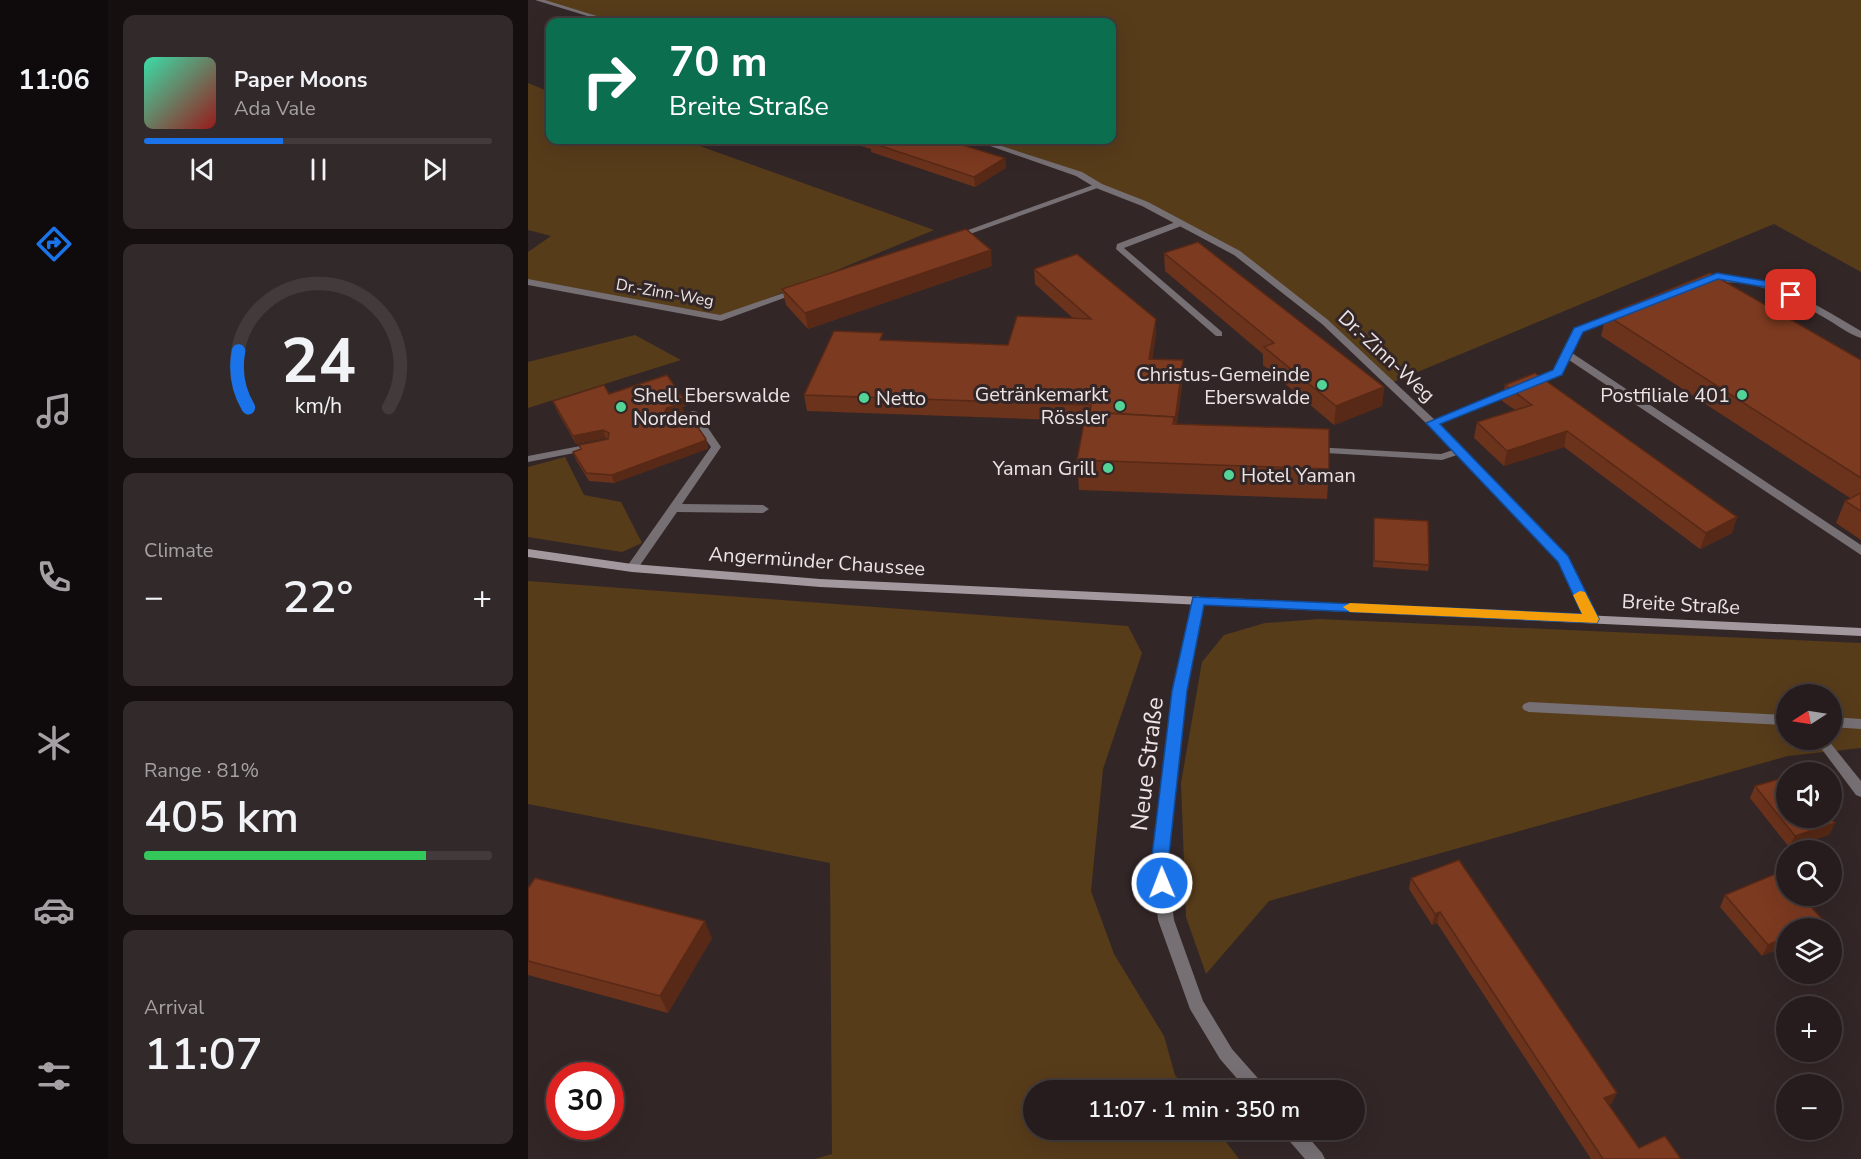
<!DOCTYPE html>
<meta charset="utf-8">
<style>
body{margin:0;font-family:"Nunito Sans",sans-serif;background:#32292a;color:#f1f3f6;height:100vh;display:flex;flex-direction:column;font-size:22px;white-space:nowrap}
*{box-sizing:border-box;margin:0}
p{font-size:20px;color:#a4a1a4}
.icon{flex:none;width:33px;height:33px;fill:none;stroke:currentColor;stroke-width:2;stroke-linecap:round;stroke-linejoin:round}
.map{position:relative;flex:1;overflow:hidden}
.panel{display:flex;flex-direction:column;gap:15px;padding:15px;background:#150f10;width:420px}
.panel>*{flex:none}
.guide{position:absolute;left:18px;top:18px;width:570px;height:126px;border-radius:12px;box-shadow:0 6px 24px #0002,0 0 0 2px #423a3b;background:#0b6e4f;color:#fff;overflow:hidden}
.needle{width:39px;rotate:258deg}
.controls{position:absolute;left:1248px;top:684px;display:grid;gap:12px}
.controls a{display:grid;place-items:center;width:66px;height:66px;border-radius:50%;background:#261c1d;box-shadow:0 6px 24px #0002,0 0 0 2px #423a3b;font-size:30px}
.speed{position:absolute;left:18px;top:1062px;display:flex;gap:12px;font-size:30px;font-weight:700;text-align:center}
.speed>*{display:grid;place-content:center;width:78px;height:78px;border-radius:50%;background:#261c1d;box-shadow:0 6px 24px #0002,0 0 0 2px #423a3b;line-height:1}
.speed .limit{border:9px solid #d22;background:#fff;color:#111}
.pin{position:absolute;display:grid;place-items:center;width:51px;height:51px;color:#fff;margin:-26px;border-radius:12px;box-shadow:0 3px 9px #0006}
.me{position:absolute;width:66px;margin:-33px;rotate:359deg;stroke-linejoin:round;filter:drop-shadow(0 0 4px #0008)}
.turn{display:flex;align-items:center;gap:21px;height:126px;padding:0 24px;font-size:27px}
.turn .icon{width:78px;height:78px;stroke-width:2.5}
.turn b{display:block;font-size:42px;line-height:51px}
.big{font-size:45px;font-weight:600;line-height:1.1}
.panel .card{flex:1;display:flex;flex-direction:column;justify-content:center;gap:9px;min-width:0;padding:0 21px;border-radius:12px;background:#32292a}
.panel .dial{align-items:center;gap:0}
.dial svg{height:156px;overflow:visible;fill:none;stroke:#423a3b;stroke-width:7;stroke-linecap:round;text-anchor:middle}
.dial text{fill:#f1f3f6;stroke:none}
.song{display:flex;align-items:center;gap:18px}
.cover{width:72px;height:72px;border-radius:9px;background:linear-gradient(135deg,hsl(160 70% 55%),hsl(0 70% 35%))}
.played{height:6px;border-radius:3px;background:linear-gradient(90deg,#1a73e8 40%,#423a3b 40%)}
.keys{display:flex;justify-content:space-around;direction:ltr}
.heat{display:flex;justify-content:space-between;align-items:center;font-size:33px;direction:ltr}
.charge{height:9px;border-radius:4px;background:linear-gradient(90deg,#34c759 81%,#423a3b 0)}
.trip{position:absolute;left:495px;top:1080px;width:342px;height:60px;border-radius:30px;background:#261c1d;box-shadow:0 6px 24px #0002,0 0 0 2px #423a3b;font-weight:600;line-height:60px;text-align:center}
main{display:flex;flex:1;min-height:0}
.menu{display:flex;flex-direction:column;width:108px;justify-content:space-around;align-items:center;background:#0f0b0c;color:#a4a1a4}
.menu .icon{width:42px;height:42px}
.menu .active{color:#1a73e8}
.menu b{font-size:27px;color:#f1f3f6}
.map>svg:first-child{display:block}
.green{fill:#573c1a;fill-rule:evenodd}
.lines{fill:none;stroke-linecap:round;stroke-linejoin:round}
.lane{fill:#767074;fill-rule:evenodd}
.street{fill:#767074;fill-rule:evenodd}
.secondary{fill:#a2989e;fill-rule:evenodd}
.wall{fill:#6b321c}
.shaded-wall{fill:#572916}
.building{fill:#7c3a20;stroke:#572916;stroke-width:1.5}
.route{fill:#1a73e8;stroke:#114b97;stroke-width:1.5}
.slow{fill:#f59e0b}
.poi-dot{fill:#54d396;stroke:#332627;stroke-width:2}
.labels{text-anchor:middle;stroke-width:6;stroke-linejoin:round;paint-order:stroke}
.far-street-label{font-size:16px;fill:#ece3e4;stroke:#332627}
.street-label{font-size:20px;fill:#ece3e4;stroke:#332627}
.poi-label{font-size:20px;fill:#ece3e4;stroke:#332627;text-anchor:end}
.near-street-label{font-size:24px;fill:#ece3e4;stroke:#332627}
</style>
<main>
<nav class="menu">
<b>11:06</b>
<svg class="icon active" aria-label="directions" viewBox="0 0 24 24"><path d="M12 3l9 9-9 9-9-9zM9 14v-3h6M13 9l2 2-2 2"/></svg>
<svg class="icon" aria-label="music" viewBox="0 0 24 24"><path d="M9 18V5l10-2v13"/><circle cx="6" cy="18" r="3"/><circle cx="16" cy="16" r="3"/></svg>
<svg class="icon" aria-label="phone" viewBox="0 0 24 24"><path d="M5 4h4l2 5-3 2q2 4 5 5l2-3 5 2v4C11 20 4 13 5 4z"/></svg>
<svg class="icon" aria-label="climate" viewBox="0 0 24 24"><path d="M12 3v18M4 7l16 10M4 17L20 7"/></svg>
<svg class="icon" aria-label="car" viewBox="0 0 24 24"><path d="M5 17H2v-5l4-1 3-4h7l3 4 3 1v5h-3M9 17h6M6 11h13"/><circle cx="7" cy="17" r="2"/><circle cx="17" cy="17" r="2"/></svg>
<svg class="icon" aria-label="filters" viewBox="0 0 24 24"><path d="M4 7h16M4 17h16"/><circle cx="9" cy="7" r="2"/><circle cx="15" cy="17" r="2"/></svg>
</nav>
<section class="panel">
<div class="card">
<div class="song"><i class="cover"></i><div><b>Paper Moons</b><p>Ada Vale</p></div></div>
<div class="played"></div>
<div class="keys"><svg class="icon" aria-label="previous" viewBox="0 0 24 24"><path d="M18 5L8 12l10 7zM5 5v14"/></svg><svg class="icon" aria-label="pause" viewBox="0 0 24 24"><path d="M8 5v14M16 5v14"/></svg><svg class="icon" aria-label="next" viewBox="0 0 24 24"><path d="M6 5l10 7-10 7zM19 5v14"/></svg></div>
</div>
<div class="card dial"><svg viewBox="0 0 100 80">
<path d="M14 69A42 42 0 1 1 86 69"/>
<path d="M14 69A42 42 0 0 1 9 40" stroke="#1a73e8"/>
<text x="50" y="56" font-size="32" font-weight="700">24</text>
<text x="50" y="72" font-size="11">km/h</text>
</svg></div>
<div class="card"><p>Climate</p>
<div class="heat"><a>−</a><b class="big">22°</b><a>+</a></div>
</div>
<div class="card"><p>Range · 81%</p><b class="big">405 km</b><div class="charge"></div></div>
<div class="card"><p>Arrival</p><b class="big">11:07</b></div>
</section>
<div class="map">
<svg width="1333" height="1159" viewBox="0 0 1333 1159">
<rect width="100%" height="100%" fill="#332627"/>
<!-- green -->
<g class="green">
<polygon points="10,0 1333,0 1333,272 1246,224 863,383 797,322 709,253 551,174 449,140 584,140 584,22 85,22"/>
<polygon points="0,83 22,92 22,140 155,140 406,230 193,318 0,282 0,252 23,236 0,230"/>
<polygon points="107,335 153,360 0,408 0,362"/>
<polygon points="37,457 56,495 93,502 114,543 94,552 0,537 0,467"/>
<polygon points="0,581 600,626 614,653 575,769 563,891 586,954 636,1036 647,1075 659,1090 506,1090 506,1130 689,1130 711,1159 287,1159 304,1154 302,863 0,804"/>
<path d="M791,619L1333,643V748L1260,756L741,901L678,974L658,917L653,783L674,662L696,635L737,623ZM1258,694H1304V740H1258Z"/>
</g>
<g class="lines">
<!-- lane -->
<g class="lane">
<polygon points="568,184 575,186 428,239 425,240 421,237"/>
<polygon points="653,220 657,223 656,225 596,248 694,332 694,336 688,336 588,249 589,244"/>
<path d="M1194,275C1246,278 1289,305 1333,331V338C1320,334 1308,324 1297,318C1258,295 1221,275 1175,285L1170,282Z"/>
<polygon points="0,279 192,315 267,289 270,288 275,291 193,321 0,285"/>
<polygon points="1091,311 1094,312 1094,316 1054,332 1044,353 1333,545 1333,555 1041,360 1034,374 908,425 904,426 899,423 1026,370 1047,328"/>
<polygon points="165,411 169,412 193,447 154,504 235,505 241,509 235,513 149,512 108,571 100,571 98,568 100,565 183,447 163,418 147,423 142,420 143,418"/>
<polygon points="68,443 73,446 72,448 0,462 0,456"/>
<polygon points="786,447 913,454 931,448 936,451 935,453 914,460 782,452 781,450 782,448"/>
</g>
<!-- street -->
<g class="street">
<polygon points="7,0 17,0 88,22 79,22"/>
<polygon points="445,140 455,140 554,172 574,184 620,202 712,251 800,320 908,421 1039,557 1070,619 1068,622 1060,622 1030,562 900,425 794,324 706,255 614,206 568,188 548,176"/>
<polygon points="670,596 676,600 658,691 639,864 646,920 675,1001 704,1049 735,1084 737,1090 719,1090 692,1059 662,1009 630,920 625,864 644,691 664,600"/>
<polygon points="1001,702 1258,715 1258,725 1001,712 996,710 994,707 996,704"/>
<polygon points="1304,717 1333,719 1333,729 1304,727"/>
<polygon points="1287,740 1300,740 1333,781 1333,797 1328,795"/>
<polygon points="754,1130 774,1130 794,1153 797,1159 777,1159 757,1136"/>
</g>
<!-- secondary -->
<polygon class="secondary" points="0,549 104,564 292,579 1333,628 1333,636 292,587 104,572 0,557"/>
</g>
<!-- wall -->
<g class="wall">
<polygon points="326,140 418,140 477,158 478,168 447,187 343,152 343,149 326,144"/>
<polygon points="636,253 856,387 854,406 806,425 735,365 735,354 637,271"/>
<polygon points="464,266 280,329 258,305 254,289"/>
<polygon points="506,269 628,319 628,334 624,359 655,376 649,424 801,469 799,499 551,490 549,460 557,421 279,411 276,395 480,345 546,319 507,284"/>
<polygon points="1078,315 1333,360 1333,540 1308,523 1317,501 1322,498 1073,336"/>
<polygon points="977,385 1209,517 1204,533 1172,549 1036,447 976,466 946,438 949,422 987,410 974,401"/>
<polygon points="81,394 155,398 158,406 154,407 156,412 141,416 178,439 180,447 179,449 86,483 61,481 48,460 45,452 53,450 51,445 80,439 78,438 48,444 28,409 25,401"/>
<polygon points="846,518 901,565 900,571 845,567"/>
<polygon points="1227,786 1307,823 1301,835 1261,847 1222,798"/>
<polygon points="883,878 1084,1103 1081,1105 1111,1148 1153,1159 1063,1159 909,923 904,925 881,889"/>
<polygon points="0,888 184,938 140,1013 0,975"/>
<polygon points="1197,895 1296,921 1291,928 1258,928 1234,956 1192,907"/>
</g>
<!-- shaded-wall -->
<g class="shaded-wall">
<polygon points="477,158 478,168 447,187 446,177"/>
<polygon points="463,250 464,266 280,329 277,313"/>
<polygon points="628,319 628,334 622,375 621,359"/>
<polygon points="655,360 655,376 647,437 647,421"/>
<polygon points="856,387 854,406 806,425 808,406"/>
<polygon points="155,398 158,406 154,407 156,412 141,416 136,413 139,408 150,400"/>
<polygon points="75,430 78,438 48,444 45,436"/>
<polygon points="1039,431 1036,447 976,466 979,451"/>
<polygon points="178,439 180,447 179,449 86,483 84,475"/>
<polygon points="1209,517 1204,533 1172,549 1178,533"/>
<polygon points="1307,823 1301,835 1261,847 1267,836"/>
<polygon points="912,912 909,923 904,925 907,914"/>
<polygon points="177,921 184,938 140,1013 132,996"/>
<polygon points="1296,921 1291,928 1278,928"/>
<polygon points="1258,937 1258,946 1234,956 1240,945"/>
<polygon points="1089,1093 1084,1103 1072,1109 1076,1098"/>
</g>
<!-- building -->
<g class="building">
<polygon points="341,140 418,140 477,158 446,177 341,142 343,140"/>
<polygon points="438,229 463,250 277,313 254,289"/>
<polygon points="670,242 856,387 808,406 736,347 746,343 636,253"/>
<polygon points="549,254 628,319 621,359 655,360 647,421 646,421 646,417 562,412 563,405 276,395 306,331 355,333 352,340 480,345 489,316 563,319 506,269"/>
<polygon points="1182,273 1333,360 1333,478 1078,315"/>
<polygon points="1007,373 1209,517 1178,533 1039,431 979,451 949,422 1004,405 977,385"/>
<polygon points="139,375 155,398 150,400 153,404 139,408 136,413 144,417 160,413 178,439 176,441 84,475 58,473 45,452 53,449 51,445 80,439 81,433 75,430 45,436 25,401 76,385 81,394"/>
<polygon points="558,412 646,417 645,424 801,429 801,469 549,460"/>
<polygon points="1333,493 1333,511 1317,501"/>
<polygon points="846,518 900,521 901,565 846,561"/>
<polygon points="1258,777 1258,818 1302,818 1307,823 1267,836 1227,786"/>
<polygon points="931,860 1089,1093 1076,1098 1111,1148 1137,1136 1153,1159 1075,1159 912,912 907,914 883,878"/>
<polygon points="1252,872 1258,879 1258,896 1273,896 1296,921 1278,928 1258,928 1258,937 1240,945 1197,895"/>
<polygon points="7,878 177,921 132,996 0,961 0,888"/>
</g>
<!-- route -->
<polygon class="route" points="1189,273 1249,283 1268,295 1263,299 1242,288 1190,279 1055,332 1034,375 912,424 1040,556 1071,619 1069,623 676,605 659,691 640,864 642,883 640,888 634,890 628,888 623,864 644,691 665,597 1054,614 1030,562 898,423 1025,370 1046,328"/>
<!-- slow -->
<polygon class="slow" points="1052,591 1057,592 1071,619 1069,623 822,612 815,607 822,603 1054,614 1045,595"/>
<!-- markers -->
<g class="poi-dot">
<circle cx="794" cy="385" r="6"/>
<circle cx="1214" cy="395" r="6"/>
<circle cx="336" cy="398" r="6"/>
<circle cx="592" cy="406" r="6"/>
<circle cx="93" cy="407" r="6"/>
<circle cx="580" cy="468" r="6"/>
<circle cx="701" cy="475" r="6"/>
</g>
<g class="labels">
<!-- far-street labels -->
<g class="far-street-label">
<text transform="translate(137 292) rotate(10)" y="6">Dr.-Zinn-Weg</text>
</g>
<!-- street labels -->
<g class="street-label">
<text transform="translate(859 356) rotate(43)" y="7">Dr.-Zinn-Weg</text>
<text transform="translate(289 561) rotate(4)" y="7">Angermünder Chaussee</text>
<text transform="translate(1153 604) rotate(3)" y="7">Breite Straße</text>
</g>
<!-- poi labels -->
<g class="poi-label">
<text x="782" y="381">Christus-Gemeinde<tspan x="782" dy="23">Eberswalde</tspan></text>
<text x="580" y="401">Getränkemarkt<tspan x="580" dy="23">Rössler</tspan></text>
<text x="105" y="402" text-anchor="start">Shell Eberswalde<tspan x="105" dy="23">Nordend</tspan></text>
<text x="1202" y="402">Postfiliale 401</text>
<text x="348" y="405" text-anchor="start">Netto</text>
<text x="568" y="475">Yaman Grill</text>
<text x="713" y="482" text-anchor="start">Hotel Yaman</text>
</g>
<!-- near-street labels -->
<g class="near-street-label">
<text transform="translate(619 764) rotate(-83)" y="8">Neue Straße</text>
</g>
</g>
</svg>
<div class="controls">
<a><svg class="needle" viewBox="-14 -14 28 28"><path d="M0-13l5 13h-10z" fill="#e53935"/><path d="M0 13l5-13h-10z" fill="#a4a1a4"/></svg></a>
<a><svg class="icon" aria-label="sound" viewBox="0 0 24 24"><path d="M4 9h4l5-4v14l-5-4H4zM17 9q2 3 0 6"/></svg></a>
<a><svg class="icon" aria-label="search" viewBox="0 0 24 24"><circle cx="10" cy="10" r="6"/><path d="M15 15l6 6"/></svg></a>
<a><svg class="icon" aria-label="layers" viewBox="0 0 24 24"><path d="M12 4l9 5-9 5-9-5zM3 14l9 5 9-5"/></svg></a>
<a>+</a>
<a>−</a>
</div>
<div class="speed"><div class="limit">30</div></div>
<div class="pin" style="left:1263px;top:295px;background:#d93025"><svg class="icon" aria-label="arrive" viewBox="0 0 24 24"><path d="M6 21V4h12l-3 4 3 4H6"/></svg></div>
<svg class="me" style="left:634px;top:883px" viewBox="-20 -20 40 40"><circle r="17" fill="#1a73e8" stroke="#fff" stroke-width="3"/><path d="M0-11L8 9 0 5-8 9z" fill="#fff"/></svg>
<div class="trip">11:07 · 1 min · 350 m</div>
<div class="guide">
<div class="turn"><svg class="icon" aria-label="right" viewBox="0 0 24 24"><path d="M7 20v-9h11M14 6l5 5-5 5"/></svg><div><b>70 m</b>Breite Straße</div></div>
</div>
</div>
</main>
